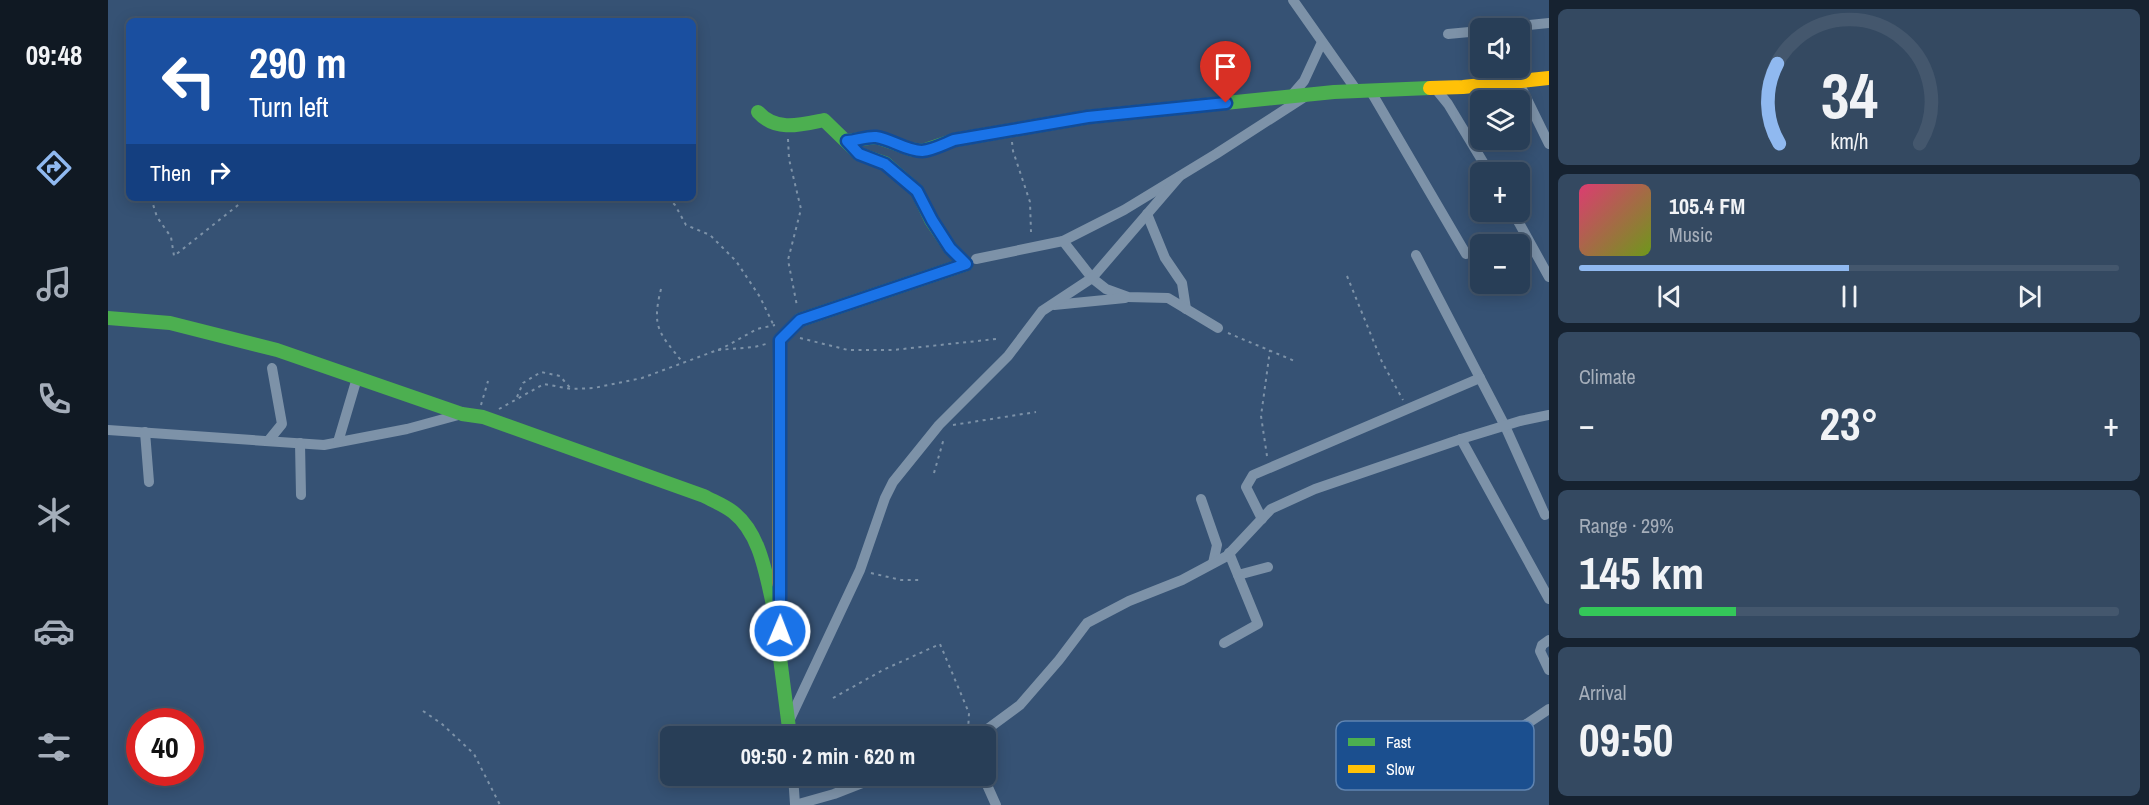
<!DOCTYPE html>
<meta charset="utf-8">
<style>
body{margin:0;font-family:"Archivo Narrow",sans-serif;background:#344961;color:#f1f3f6;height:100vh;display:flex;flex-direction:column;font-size:22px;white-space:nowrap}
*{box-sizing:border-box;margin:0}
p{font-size:20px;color:#a5aeba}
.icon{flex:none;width:33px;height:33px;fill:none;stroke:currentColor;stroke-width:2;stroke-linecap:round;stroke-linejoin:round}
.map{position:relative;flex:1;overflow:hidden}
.panel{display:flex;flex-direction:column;gap:9px;padding:9px;background:#162230;width:600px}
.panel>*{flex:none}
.top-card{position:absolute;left:18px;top:18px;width:570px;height:183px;border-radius:9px;box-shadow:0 3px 15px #0003,0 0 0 2px #44576d;background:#1a4fa0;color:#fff;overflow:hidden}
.fabs{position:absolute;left:1362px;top:18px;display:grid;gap:12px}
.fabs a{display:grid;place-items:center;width:60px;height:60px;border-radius:9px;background:#283e57;box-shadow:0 3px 15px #0003,0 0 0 2px #44576d;font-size:30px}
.speed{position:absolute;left:18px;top:708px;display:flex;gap:12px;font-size:30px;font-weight:700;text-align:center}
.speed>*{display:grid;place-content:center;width:78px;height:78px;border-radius:50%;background:#283e57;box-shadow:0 3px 15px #0003,0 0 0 2px #44576d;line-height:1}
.speed .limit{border:9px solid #d22;background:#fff;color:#111}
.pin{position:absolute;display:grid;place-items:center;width:51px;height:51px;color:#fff;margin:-62px -26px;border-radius:50% 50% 50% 0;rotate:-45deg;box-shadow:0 0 6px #0007}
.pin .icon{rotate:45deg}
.me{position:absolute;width:66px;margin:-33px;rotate:1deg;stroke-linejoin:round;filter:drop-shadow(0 0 4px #0008)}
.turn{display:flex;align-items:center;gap:21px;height:126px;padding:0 24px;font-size:27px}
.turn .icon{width:78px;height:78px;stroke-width:2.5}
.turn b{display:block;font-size:42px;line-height:51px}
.then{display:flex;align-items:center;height:57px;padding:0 24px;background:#0003;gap:12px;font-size:22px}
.big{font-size:45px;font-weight:700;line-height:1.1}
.panel .card{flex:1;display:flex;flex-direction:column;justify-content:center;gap:9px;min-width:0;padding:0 21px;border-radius:9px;background:#344961}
.panel .dial{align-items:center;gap:0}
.dial svg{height:156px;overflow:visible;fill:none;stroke:#44576d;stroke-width:7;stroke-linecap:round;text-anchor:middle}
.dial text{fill:#f1f3f6;stroke:none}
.song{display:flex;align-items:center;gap:18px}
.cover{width:72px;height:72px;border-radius:9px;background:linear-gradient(135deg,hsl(340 70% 55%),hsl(80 70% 35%))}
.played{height:6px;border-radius:3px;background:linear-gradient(90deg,#90b9f0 50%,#44576d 50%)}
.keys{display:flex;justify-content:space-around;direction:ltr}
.heat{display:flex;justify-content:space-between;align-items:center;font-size:33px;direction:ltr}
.charge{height:9px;border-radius:4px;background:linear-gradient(90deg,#34c759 29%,#44576d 0)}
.trip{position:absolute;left:552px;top:726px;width:336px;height:60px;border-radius:9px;background:#283e57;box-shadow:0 3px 15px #0003,0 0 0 2px #44576d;font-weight:700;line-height:60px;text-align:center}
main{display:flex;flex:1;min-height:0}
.menu{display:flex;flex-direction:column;width:108px;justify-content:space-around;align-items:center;background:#101923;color:#a5aeba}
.menu .icon{width:42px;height:42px}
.menu .active{color:#90b9f0}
.menu b{font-size:27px;color:#f1f3f6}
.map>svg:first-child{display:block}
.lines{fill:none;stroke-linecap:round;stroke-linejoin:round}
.path{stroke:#7d92a8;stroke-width:2;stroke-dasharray:3 4.5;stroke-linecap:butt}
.street{stroke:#7d92a8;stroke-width:10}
.fast{stroke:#4caf50;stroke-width:14}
.slow{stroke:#ffc107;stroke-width:14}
.route-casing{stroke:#114b97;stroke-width:15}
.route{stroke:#1a73e8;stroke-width:10}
.key{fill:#1b4f8f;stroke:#5f84b1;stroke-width:1.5}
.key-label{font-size:16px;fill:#fff}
</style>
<main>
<nav class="menu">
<b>09:48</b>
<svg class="icon active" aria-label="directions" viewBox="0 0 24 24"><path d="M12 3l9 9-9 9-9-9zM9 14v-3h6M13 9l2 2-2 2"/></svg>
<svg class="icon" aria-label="music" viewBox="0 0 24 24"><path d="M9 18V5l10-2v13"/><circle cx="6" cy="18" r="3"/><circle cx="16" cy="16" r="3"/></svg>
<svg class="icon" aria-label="phone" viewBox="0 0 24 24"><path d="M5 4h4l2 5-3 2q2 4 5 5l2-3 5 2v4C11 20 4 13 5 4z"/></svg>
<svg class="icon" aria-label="climate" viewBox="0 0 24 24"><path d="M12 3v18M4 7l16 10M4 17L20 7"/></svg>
<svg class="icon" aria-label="car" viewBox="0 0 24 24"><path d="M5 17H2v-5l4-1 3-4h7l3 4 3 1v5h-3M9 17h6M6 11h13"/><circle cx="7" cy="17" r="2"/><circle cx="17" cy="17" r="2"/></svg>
<svg class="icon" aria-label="filters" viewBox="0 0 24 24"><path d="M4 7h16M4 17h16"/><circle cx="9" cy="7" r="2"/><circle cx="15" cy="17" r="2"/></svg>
</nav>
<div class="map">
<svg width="1441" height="805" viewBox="0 0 1441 805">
<rect width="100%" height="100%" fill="#365274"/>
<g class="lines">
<!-- path -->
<g class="path">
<polyline points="680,139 681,159 693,209 680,260 689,306"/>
<polyline points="904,142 905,151 922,202 923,232"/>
<polyline points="43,198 49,217 63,237 66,256 139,198"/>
<polyline points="560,198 567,205 578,225 602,235 628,261 652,297 666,326"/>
<polyline points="1239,276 1274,362 1295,400"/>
<path d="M553,289C543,329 552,333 575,363"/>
<polyline points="1120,333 1189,362"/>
<polyline points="692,338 740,350 785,350 888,339"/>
<polyline points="610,350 646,347 658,344"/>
<polyline points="409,397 415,383 433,372 452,376 463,389"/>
<polyline points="373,405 380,381"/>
<polyline points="391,409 436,384 463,389 486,388 534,378 615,348 649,329 667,325"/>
<polyline points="845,425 928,412"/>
<polyline points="1159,456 1153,416 1162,350"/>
<polyline points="826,473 836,438"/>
<polyline points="763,573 793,580 813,580"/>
<polyline points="725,698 775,670 832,644 861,713 860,731"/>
<polyline points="315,711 334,724 366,754 392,805"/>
</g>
<!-- street -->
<g class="street">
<polyline points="1185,0 1249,91"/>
<polyline points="1392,28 1441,23"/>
<polyline points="1340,34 1372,31"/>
<polyline points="1410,81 1441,144"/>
<polyline points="1327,88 1340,104 1381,172"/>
<polyline points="1262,90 1358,254"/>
<polyline points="1183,96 1196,81 1214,42"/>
<polyline points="1405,212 1441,277"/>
<polyline points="1039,214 1057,258 1074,283 1078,309"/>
<polyline points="955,241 984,278 998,289 1020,297 1060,298 1110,328"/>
<polyline points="1308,255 1397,426 1437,515"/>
<polyline points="868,259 955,241 1016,210 1108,154 1198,96"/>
<polyline points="946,305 1017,298"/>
<polyline points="0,430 216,445 299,429 354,414"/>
<polyline points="37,432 41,482"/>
<polyline points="1353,439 1441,599"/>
<polyline points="161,440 174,424 164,368"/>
<polyline points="230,442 249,378"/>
<polyline points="192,443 193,495"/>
<polyline points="1093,499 1109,545 1105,563"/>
<polyline points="1154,519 1138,487 1145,475 1372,378"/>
<polyline points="1130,575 1160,567"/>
<polyline points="1441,640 1434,645 1432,651 1441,670"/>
<polyline points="1116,643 1150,624 1121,553"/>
<polyline points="681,721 752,570 777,498 785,482 831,425 900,356 934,311 984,278 1071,177"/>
<polyline points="870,736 912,705 951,660 979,623 1021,601 1074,580 1119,556 1163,509 1207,489 1353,439 1412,421 1441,415"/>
<polyline points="1387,745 1441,709"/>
<polyline points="685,776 687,804"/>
<polyline points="875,776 888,805"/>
<polyline points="687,805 726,794 772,776"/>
</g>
<!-- fast -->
<g class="fast">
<path d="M650,112C668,132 692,125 716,120L751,154L777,163L809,191L823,220L842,248L858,264L692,320"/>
<polyline points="739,141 768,137 802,149 814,151 846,140 980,117 1226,92 1322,88"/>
<path d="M0,318L62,323L169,350L354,414L375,417L596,496C605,501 616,505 625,512C653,534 658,576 666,609"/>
<polyline points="671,583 671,650 682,736"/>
</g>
<!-- slow -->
<g class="slow">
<polyline points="1322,88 1355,87 1441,78"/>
<polyline points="671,583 672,340 692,320"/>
</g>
</g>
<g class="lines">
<!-- route casing -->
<g class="route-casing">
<path id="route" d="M672,631V340L692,320L858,264L842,248L824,220L809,191L777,164L751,154L739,141C748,141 759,136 768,137C783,139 798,151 814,151C825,150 836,144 846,140L980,117L1118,103"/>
</g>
<!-- route -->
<use href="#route" class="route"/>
</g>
<!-- legend -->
<rect x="1228" y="721" width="198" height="69" rx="9" class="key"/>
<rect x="1240" y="738" width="27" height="8" fill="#4caf50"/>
<rect x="1240" y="765" width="27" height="8" fill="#ffc107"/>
<g class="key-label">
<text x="1278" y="748">Fast</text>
<text x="1278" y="775">Slow</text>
</g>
</svg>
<div class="fabs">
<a><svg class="icon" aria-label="sound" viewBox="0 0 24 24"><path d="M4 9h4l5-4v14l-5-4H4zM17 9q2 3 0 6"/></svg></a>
<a><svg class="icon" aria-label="layers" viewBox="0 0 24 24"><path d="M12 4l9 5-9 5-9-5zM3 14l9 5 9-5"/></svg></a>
<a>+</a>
<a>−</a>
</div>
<div class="speed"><div class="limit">40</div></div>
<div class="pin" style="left:1118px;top:103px;background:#d93025"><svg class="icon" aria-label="arrive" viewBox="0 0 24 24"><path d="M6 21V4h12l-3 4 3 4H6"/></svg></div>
<svg class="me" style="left:672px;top:631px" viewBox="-20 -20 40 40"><circle r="17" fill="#1a73e8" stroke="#fff" stroke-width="3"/><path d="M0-11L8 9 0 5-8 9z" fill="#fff"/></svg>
<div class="trip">09:50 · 2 min · 620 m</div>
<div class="top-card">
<div class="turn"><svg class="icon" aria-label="left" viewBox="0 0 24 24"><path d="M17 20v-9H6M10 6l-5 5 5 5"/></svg><div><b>290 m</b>Turn left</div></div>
<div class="then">Then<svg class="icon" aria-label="right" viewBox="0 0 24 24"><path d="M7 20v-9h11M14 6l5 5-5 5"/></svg></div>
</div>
</div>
<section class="panel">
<div class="card dial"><svg viewBox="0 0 100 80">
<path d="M14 69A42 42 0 1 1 86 69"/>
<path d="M14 69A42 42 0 0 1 13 28" stroke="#90b9f0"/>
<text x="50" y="56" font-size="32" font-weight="700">34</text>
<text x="50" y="72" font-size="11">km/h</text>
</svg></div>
<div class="card">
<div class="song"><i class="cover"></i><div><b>105.4 FM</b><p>Music</p></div></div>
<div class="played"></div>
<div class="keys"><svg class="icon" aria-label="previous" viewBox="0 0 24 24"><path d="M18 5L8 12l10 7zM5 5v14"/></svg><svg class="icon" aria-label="pause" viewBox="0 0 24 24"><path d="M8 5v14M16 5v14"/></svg><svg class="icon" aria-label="next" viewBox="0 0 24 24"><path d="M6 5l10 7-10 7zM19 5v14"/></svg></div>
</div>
<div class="card"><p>Climate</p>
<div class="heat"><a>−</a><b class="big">23°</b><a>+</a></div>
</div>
<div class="card"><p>Range · 29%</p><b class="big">145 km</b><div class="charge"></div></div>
<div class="card"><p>Arrival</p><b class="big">09:50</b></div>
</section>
</main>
